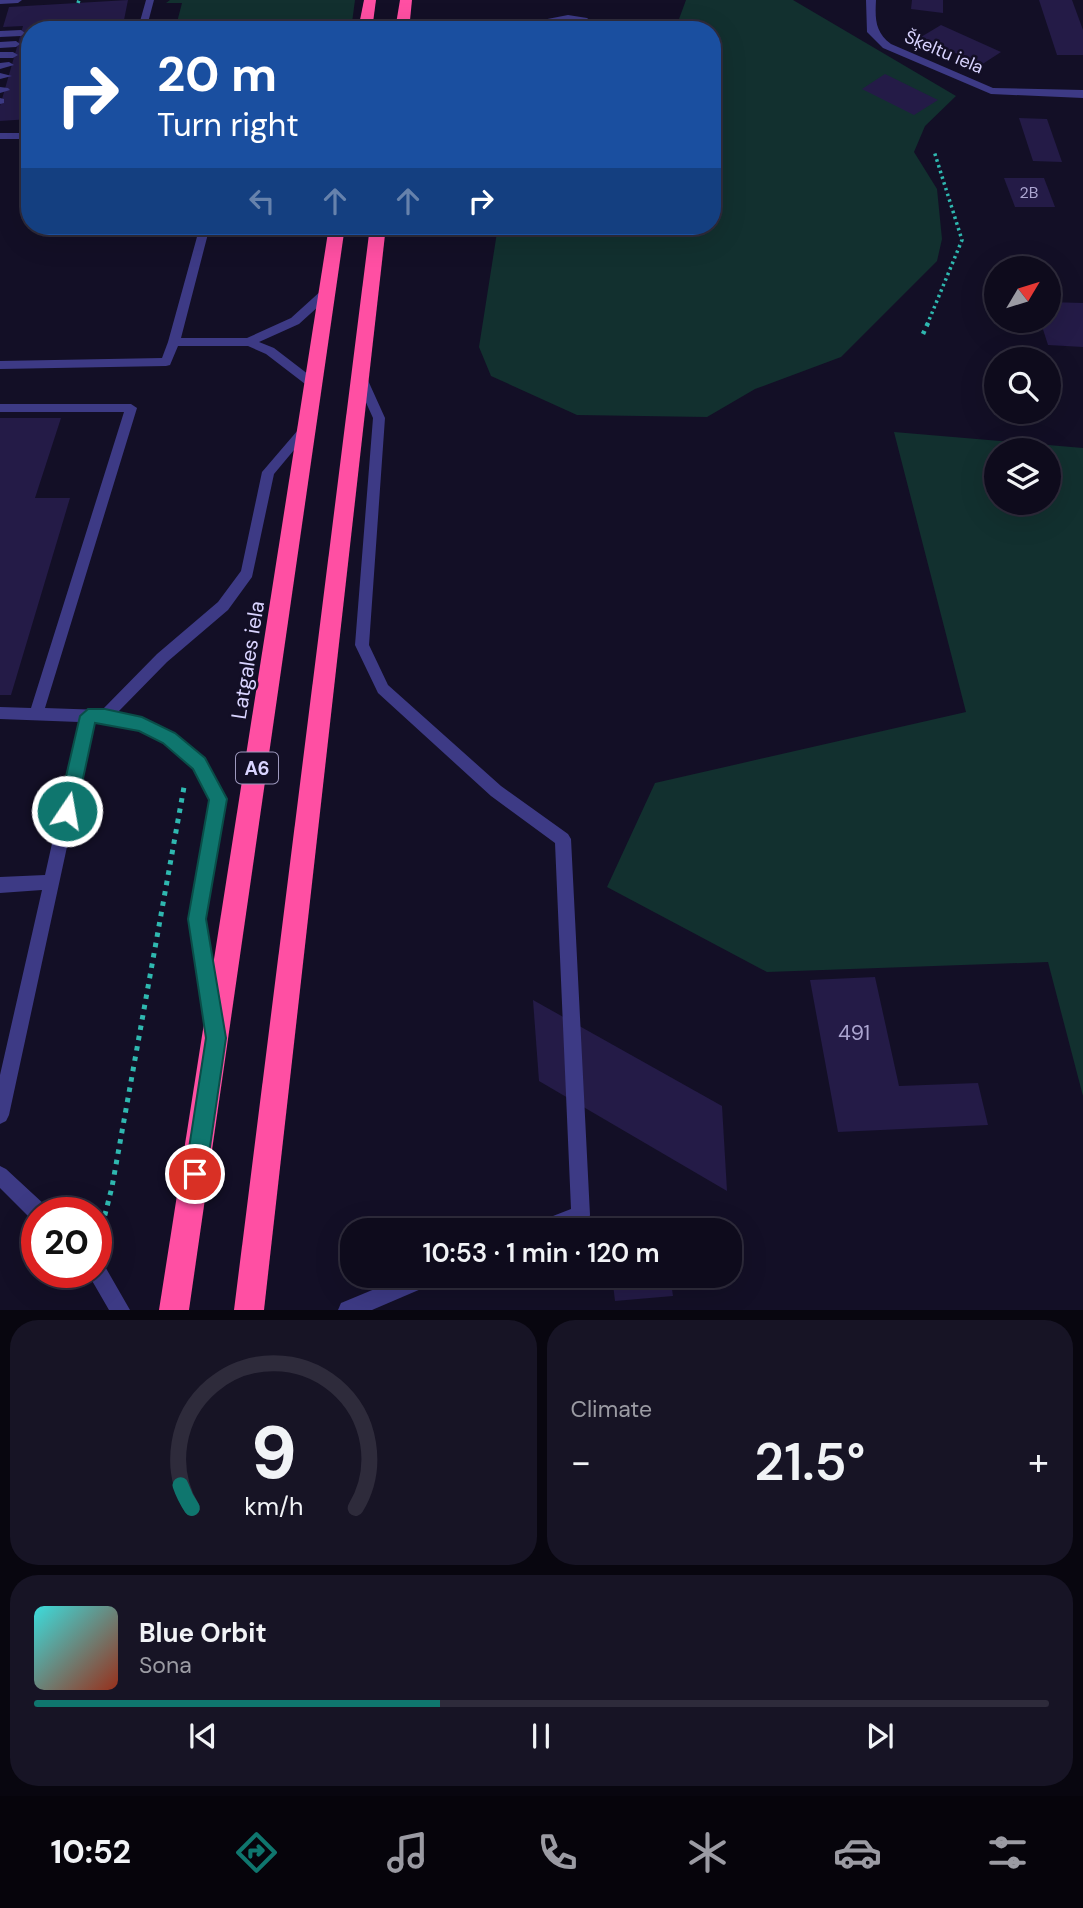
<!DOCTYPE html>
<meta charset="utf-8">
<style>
body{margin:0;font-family:"DM Sans",sans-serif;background:#171425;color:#f1f3f6;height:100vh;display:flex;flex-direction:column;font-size:26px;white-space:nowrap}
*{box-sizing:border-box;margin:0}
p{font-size:23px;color:#9b9ba3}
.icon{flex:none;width:38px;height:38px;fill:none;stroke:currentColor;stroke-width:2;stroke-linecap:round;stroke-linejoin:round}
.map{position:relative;height:1310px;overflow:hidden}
.sheet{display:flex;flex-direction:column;gap:10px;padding:10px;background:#08060f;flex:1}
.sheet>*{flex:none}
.banner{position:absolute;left:21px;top:21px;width:700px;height:214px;border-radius:28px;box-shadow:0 7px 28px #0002,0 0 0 2px #2e2b3b;background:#1a4fa0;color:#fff;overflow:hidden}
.needle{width:46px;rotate:52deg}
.controls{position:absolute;left:984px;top:256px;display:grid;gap:14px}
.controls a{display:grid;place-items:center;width:77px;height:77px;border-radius:50%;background:#0e0b1c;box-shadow:0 7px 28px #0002,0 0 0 2px #2e2b3b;font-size:35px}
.speed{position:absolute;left:21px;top:1197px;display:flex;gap:14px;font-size:35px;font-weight:700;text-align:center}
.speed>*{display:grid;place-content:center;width:91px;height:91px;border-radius:50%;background:#0e0b1c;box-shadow:0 7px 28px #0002,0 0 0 2px #2e2b3b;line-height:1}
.speed .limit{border:10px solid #d22;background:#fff;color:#111}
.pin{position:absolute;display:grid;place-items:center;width:60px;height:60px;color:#fff;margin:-30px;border:4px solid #fff;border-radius:50%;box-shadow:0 2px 7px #0007}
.me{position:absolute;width:77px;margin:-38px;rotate:12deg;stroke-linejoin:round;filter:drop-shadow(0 0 5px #0008)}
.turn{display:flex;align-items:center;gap:24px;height:147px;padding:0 21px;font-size:32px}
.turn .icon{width:91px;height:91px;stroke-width:2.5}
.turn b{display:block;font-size:49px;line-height:60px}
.lanes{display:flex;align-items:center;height:66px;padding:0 21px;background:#0003;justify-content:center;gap:35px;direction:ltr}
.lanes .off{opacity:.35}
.big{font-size:52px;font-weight:600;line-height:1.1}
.sheet .card{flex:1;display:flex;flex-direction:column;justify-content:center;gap:10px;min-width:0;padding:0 24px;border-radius:28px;background:#171425}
.sheet .dial{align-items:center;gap:0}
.dial svg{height:182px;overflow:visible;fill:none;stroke:#2e2b3b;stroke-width:7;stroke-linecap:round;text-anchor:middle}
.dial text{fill:#f1f3f6;stroke:none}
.song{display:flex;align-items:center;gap:21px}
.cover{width:84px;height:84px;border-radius:10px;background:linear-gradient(135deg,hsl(180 70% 55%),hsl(10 70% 35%))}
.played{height:7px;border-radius:4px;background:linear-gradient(90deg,#0f766e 40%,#2e2b3b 40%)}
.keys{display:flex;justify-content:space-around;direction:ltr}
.heat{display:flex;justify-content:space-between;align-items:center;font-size:38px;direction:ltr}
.sheet .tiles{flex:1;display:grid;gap:10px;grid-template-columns:1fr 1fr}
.card:last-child{grid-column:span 2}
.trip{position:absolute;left:340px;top:1218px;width:402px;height:70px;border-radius:28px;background:#0e0b1c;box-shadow:0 7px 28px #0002,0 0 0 2px #2e2b3b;font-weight:600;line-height:70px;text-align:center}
.dock{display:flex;height:112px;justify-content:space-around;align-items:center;background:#06040b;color:#9b9ba3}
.dock .icon{width:49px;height:49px}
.dock .active{color:#0f766e}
.dock b{font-size:32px;color:#f1f3f6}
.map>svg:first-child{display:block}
.green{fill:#12302f;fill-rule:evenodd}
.building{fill:#241b47}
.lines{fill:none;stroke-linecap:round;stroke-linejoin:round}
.path-far2{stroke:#2fb8b0;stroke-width:3.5;stroke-dasharray:2.5 3.5;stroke-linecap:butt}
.path-far1{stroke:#2fb8b0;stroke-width:4.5;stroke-dasharray:3.5 5;stroke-linecap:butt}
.path{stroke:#2fb8b0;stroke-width:5;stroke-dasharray:4.5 6;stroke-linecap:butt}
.lane{fill:#3d3a85;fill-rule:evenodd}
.street{fill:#3d3a85;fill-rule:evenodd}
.highway{fill:#ff4fa3;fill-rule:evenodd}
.route{fill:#0f766e;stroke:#0a4d48;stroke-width:2}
.labels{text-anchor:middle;stroke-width:5;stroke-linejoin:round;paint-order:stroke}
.far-number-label{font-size:16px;fill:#aca6d1}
.far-street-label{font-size:18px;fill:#d9d4ff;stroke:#130f26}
.shield{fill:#130f26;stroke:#9e99be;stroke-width:2}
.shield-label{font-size:19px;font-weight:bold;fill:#d9d4ff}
.street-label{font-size:21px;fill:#d9d4ff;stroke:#130f26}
.near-number-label{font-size:21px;fill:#aca6d1}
</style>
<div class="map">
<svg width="1083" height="1310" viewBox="0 0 1083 1310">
<rect width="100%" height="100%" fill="#130f26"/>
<!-- green -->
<g class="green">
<polygon points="170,0 355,0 351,30 175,30 182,3 166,3"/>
<polygon points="686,0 793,0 956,96 925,126 914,152 937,189 942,239 937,261 841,357 755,389 707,417 577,415 491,376 479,347 498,226 712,226 712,30 675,30"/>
<path d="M894,432L1083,448V1096L1048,962L767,972L607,887L655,783L966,712ZM996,450H1048V502H996Z"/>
</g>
<!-- building -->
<g class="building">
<polygon points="128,0 124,20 113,21 111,30 30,30 30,119 0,121 0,106 23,26 3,27 9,7"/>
<polygon points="912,0 943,0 943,13 911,9"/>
<polygon points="1039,0 1072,0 1083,30 1083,55 1057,55"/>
<polygon points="941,25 1001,52 981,65 921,37"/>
<polygon points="885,74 938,100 914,115 862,89"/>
<polygon points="1019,118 1047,119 1062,162 1033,161"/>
<polygon points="1004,178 1044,178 1055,207 1015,207"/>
<polygon points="1048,302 1083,303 1083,347 1048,345 1040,320 1048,320"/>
<polygon points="0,418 61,418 35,498 70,498 11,695 0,695"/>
<polygon points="875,977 899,1086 978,1083 988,1125 838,1132 810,980"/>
<polygon points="533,1000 722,1106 727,1191 539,1081"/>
<polygon points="612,1276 670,1276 673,1296 615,1301"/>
</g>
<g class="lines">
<!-- path-far2 -->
<g class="path-far2">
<polyline points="78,3 79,0"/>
<polyline points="927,325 962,240 934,151"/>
</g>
<!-- path-far1 -->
<polyline class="path-far1" points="923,334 928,323"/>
<!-- path -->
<polyline class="path" points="97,1246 112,1187 184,787"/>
<!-- lane -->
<g class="lane">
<polygon points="0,0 22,0 18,3 0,4"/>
<polygon points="146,0 154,0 146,30 107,30 111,26 139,25"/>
<path d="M568,15L587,18L603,30C593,30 590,26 581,22C567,17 552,22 539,26L537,30H528L532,22Z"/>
<polygon points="0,31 21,30 25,33 21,36 0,37"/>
<polygon points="0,42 16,41 20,44 16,47 0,48"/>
<polygon points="0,52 13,52 18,55 13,58 0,58"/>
<polygon points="0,63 9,62 14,65 0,69"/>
<polygon points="0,73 12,76 0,79"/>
<polygon points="0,87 8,88 10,90 0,93"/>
<polygon points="0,98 4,99 4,103 0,104"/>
<rect x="0" y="133" width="30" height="6"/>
<polygon points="200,226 210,226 181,338 247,338 291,318 323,289 331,289 331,295 299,324 259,342 274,348 317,381 317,387 309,387 266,354 248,346 178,346 170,365 166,366 0,369 0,361 162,358 168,342"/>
<polygon points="360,372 366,376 385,418 369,645 388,685 501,786 568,834 571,839 590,1215 588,1222 566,1230 533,1230 535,1223 571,1209 555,843 491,796 378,693 355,645 373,418 354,376"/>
<polygon points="0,404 131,404 137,408 45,708 102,710 157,654 218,602 241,571 262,472 304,423 308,422 314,426 274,474 252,577 228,610 167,662 118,712 147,720 174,733 204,758 226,799 205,919 220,1011 218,1017 212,1019 206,1017 204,1011 189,919 210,799 194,768 164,743 139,730 94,722 9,1115 6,1121 0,1124 0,1075 42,890 0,893 0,877 45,875 79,722 0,719 0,707 31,708 124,412 0,412"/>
<polygon points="0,1166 6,1169 46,1206 48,1213 37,1213 37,1221 32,1220 0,1188"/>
<polygon points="96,1261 103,1263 130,1310 109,1310 87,1272 96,1272"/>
<polygon points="406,1276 438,1276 435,1283 372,1310 338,1310 341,1303"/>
</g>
<!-- street -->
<path class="street" d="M866,0H876C875,19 875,32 891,44L993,88L1083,90V98L991,94L883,48L867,32Z"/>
<!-- highway -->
<g class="highway">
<polygon points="364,0 376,0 372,30 358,30"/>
<polygon points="400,0 412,0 409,30 395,30"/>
<polygon points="329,226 345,226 189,1310 159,1310"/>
<polygon points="370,226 386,226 264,1310 234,1310"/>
</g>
</g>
<!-- route -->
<polygon class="route" points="88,709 105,709 142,717 175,733 205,758 227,799 206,919 226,1038 206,1174 202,1181 195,1184 188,1181 185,1174 206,1038 188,919 209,800 193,769 163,743 139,731 95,723 76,811 73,816 61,816 58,811 80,716"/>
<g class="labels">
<!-- far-number labels -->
<g class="far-number-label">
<text x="1029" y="198">2B</text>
</g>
<!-- far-street labels -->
<g class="far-street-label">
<text transform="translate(944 52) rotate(23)" y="6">Šķeltu iela</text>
</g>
<!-- shield labels -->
<rect class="shield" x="236" y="752.5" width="42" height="31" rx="5"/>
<g class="shield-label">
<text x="257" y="775">A6</text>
</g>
<!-- street labels -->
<g class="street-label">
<text transform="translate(248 660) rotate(-81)" y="7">Latgales iela</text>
</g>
<!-- near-number labels -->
<g class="near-number-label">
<text x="854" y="1040">491</text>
</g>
</g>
</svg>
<div class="controls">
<a><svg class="needle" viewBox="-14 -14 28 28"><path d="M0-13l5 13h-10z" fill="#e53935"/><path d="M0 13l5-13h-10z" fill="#9b9ba3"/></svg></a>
<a><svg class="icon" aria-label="search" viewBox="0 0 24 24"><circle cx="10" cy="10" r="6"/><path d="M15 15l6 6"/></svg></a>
<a><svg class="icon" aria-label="layers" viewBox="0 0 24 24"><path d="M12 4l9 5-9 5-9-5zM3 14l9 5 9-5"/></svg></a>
</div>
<div class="speed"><div class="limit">20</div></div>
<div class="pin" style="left:195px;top:1174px;background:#d93025"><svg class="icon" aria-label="arrive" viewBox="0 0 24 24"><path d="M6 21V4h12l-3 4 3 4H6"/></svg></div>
<svg class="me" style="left:67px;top:811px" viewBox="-20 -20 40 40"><circle r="17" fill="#0f766e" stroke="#fff" stroke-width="3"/><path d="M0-11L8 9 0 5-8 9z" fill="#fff"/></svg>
<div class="trip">10:53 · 1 min · 120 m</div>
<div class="banner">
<div class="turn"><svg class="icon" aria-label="right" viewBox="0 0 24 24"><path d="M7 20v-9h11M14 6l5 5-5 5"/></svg><div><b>20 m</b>Turn right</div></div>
<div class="lanes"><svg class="icon off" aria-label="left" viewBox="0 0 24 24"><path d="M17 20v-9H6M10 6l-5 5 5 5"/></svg><svg class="icon off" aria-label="ahead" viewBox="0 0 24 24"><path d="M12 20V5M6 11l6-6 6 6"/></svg><svg class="icon off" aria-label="ahead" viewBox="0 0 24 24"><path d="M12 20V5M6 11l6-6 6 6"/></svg><svg class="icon" aria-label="right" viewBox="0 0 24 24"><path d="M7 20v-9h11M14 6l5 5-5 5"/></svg></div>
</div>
</div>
<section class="sheet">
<div class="tiles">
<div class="card dial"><svg viewBox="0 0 100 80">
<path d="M14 69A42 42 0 1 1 86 69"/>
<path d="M14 69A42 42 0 0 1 9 59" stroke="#0f766e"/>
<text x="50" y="56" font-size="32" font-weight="700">9</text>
<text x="50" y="72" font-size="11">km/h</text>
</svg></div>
<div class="card"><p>Climate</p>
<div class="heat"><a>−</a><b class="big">21.5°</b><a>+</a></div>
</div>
<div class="card">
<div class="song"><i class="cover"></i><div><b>Blue Orbit</b><p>Sona</p></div></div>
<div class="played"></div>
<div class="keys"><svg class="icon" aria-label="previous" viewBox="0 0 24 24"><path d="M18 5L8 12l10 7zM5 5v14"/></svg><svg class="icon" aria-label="pause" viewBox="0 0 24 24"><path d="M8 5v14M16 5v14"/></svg><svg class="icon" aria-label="next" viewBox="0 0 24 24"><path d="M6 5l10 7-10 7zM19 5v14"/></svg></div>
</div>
</div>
</section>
<nav class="dock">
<b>10:52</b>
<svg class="icon active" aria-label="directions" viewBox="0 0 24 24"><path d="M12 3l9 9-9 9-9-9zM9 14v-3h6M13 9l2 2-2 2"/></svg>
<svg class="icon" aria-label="music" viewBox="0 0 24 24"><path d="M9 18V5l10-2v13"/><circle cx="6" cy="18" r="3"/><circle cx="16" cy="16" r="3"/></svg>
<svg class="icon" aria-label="phone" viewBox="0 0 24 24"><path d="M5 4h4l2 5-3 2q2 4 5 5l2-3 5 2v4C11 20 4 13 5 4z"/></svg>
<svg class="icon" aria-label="climate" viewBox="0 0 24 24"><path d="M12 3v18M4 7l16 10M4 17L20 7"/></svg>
<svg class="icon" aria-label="car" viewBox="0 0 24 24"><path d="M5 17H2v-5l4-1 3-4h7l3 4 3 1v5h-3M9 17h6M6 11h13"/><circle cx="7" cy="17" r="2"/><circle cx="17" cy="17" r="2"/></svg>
<svg class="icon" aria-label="filters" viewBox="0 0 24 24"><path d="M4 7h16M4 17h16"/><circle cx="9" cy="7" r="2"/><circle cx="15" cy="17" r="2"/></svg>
</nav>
